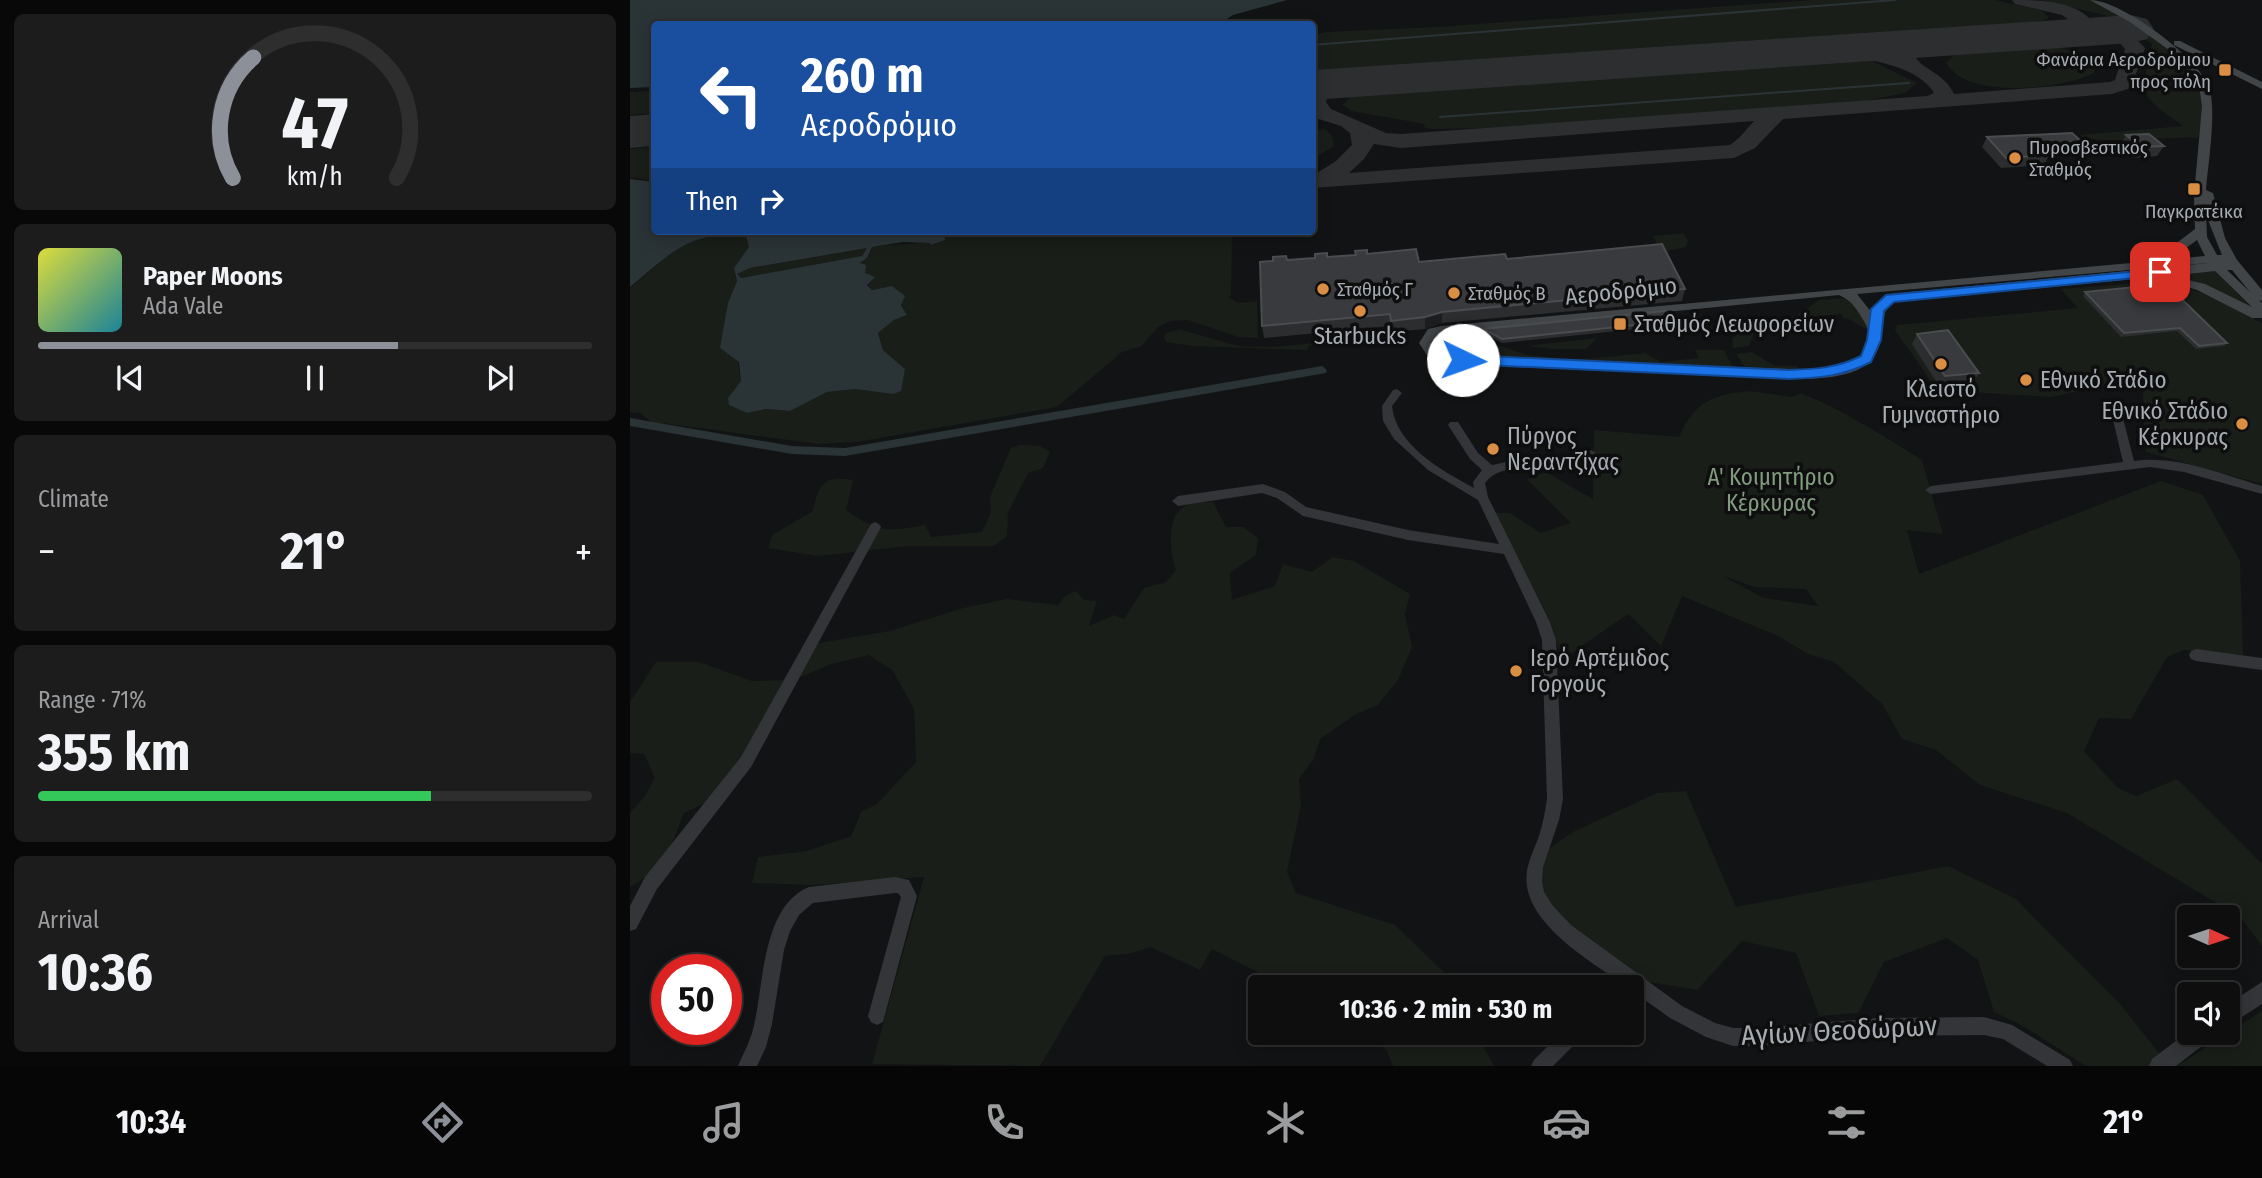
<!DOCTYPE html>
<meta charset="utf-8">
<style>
body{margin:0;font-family:"Fira Sans Condensed",sans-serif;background:#1c1c1d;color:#f1f3f6;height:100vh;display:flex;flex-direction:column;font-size:26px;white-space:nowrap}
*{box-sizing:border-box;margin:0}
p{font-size:23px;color:#9b9c9e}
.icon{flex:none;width:38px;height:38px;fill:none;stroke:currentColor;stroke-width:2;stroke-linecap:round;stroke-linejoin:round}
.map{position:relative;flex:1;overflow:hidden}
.drawer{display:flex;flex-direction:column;gap:14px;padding:14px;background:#080808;width:630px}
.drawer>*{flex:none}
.banner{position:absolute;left:21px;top:21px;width:665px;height:214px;border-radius:7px;box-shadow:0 4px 18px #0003,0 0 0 2px #2e2e2f;background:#1a4fa0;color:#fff;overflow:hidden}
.needle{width:46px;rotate:93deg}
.tools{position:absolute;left:1547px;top:905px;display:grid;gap:14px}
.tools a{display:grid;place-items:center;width:63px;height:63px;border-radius:7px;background:#0e0e0f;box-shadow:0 4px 18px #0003,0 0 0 2px #2e2e2f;font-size:35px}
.speed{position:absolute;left:21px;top:954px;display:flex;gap:14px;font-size:35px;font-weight:700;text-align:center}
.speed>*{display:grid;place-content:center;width:91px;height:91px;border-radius:50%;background:#0e0e0f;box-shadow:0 4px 18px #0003,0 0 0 2px #2e2e2f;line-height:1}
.speed .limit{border:10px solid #d22;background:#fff;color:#111}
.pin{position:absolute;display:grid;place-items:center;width:60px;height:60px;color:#fff;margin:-30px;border-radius:14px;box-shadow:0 4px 10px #0006}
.me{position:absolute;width:77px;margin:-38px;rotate:93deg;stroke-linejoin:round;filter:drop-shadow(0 0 5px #0008)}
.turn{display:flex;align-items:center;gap:24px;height:147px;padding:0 35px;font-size:32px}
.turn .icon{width:91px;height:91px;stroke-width:2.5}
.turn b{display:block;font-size:49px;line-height:60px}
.then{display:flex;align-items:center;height:66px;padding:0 35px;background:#0003;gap:14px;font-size:26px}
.big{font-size:52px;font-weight:700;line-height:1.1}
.drawer .widget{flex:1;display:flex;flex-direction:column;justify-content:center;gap:10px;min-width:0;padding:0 24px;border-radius:10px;background:#1c1c1d}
.drawer .dial{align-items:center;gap:0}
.dial svg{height:182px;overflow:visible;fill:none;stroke:#2e2e2f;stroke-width:7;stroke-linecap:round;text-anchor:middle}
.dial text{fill:#f1f3f6;stroke:none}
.song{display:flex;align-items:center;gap:21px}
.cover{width:84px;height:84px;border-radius:10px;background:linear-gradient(135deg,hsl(60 70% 55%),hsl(190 70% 35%))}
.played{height:7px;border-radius:4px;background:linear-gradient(90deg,#8c9099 65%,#2e2e2f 65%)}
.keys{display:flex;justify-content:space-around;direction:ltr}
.heat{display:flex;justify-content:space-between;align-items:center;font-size:38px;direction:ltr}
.charge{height:10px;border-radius:5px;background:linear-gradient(90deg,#34c759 71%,#2e2e2f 0)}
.trip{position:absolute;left:618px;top:975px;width:396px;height:70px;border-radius:7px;background:#0e0e0f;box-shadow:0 4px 18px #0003,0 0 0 2px #2e2e2f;font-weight:700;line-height:70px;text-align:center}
.tab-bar{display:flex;height:112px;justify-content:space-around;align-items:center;background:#060606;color:#9b9c9e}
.tab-bar .icon{width:49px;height:49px}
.tab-bar .active{color:#8c9099}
.tab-bar b{font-size:32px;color:#f1f3f6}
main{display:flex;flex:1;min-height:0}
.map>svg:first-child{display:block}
.green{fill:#191e19;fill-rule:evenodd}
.water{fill:#2a3336;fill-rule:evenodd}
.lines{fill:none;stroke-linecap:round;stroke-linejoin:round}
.stream{stroke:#2a3336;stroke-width:2}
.canal{fill:#2a3336;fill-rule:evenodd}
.taxiway{fill:#2c2e30;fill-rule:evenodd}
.runway{fill:#2c2e30;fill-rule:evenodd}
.minor{fill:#343538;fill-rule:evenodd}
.tertiary{fill:#343538;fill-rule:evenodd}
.secondary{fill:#424548;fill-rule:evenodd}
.wall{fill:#2c2d2f}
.shaded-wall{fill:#1c1d1e}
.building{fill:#393a3d;stroke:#4a4c4f;stroke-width:2}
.route{fill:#1a73e8;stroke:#114b97;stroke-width:2}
.poi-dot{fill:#da8e44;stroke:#0e0e0f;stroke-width:2.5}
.labels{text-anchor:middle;stroke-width:7;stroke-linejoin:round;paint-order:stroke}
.far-poi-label{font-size:19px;fill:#a6acb2;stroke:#0e0e0f;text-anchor:start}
.street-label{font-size:23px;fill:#a6acb2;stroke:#0e0e0f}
.poi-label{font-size:23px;fill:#a6acb2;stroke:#0e0e0f;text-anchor:start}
.park-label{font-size:23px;fill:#829b7f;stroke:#0e0e0f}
.near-street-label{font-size:28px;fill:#a6acb2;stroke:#0e0e0f}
</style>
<main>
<section class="drawer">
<div class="widget dial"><svg viewBox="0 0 100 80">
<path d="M14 69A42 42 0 1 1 86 69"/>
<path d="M14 69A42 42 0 0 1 23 16" stroke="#8c9099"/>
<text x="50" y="56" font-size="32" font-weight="700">47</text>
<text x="50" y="72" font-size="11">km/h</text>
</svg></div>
<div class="widget">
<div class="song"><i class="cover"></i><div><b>Paper Moons</b><p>Ada Vale</p></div></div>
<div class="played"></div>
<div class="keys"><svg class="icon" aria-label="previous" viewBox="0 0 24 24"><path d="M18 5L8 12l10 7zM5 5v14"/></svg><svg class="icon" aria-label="pause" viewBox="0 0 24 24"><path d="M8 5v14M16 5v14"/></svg><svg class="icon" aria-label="next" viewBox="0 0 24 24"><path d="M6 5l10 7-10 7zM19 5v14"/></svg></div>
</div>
<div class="widget"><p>Climate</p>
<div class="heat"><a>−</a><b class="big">21°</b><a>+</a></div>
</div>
<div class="widget"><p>Range · 71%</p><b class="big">355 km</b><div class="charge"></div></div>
<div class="widget"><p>Arrival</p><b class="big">10:36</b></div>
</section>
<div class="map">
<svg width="1632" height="1066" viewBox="0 0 1632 1066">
<rect width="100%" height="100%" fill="#121314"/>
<!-- green -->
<g class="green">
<polygon points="1183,0 1366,0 1412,11 1419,18 1409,22 683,70 683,35 696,32 806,27"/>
<path d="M1410,0C1425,0 1444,0 1459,0C1488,5 1562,60 1570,90C1574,104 1572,124 1568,138C1543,135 1464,147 1450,135L1553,126C1539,115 1519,105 1513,87L1522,44L1486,18Z"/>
<path d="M1423,46L1457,55L1465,66L1464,73C1434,89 1335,101 1316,62L1327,53Z"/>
<polygon points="1242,61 1287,83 1275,93 1235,101 858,128 802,129 793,127 795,124 721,111 713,105 721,96"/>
<polygon points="24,91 24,113 0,115 0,92"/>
<polygon points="695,129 702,135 704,146 683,159 683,130"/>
<polygon points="24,147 24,181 0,177 0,149"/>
<path d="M90,231H115L120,247L104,268L107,281L98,303L111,381L98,398L117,413L136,409L160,411L197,392L225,389L263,394L275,369L253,350L248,333L264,320L277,315L262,286L242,290C235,283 235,272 230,263L237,258L242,247C266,243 292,245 315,240L314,231H602L601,295L598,297L608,303L627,301L628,338L608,337L558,320L540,321L528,327L512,346L492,352L427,407L227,442L188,444L32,423L24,424L10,413L0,412V288C20,272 36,254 59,243C69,238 80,238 90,231Z"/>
<polygon points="1053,233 1058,241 1056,247 1032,252 1023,236"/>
<polygon points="237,248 232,257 111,278 107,274 120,268"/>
<polygon points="1585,271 1623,309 1537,274"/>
<path d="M1523,282C1564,284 1597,304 1632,323V484L1516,452L1512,373L1474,386L1421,397L1307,390L1265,330L1267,325L1448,308L1431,289Z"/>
<path d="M1216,298C1243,308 1248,346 1227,364C1191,373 1152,373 1116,369L1106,354L1122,352L1145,366H1167L1169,370L1224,364L1236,351L1238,329C1228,327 1224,319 1213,318L1211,314L1135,321L1136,326L1126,327L1119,346L1103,348L1102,338L1134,320L1166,316L1189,300Z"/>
<polygon points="549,329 608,346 644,347 694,342 695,345 679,345 677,350 562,346 536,342 534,338 536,333"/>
<polygon points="967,338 956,349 922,349 897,346"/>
<polygon points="860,343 898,355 926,358 958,359 1015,353 1031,362 1069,358 1065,350 1094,350 1104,369 848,357"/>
<path d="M1120,391L1162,397L1171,393C1215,411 1252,435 1292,460L1313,534L1277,530L1289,574L1531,481L1573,495L1610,561L1613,655L1554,650L1537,657L1501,719L1469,718L1454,751L1488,788L1506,796L1547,779L1632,864V946L1611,918L1437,813L1350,785L1306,750L1272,739L1252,704L1204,662L1178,654L1150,637L1052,596L1031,646L998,614L932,660L920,620L865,513H880L911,533L941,523L897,479L916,472L963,499L964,430L1049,437C1064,402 1083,394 1120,391ZM1093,576L1125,587L1176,589L1188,606L1134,598Z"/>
<path d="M390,445L410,446L420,452L413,468L398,473L378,513L377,536L364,546H279L188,556L138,548L142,535L183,511C188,484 194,475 223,480L216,510C250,533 254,532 295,525L301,537L352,532L361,512L360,497L381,448Z"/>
<path d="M583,502L596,527H613L628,538L626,555L600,573L602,600L645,586L653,564L682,572L703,557L724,561L780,594L775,614L782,647L768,680L748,705L726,714L690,739L683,760L669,779L671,805L657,872L666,893L765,925L826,984L824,987H657L582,949L570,970L520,947L502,953L475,956L410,1066L242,1064L294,877L181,885L122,883L128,857L177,851L221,836L231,812L247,804L286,762L284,709L263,671L239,655L202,664L168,678L94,784L75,803L54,813C40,849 34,868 0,887V813L14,797L25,778L14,754L0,753V702L26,662H69L122,681L155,680L183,644L260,631L333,608L377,599L428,605L435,596L446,591L454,600L467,601L459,626L484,615L494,619L514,588L536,582L546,570C540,553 535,517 555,506C563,502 574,503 583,502Z"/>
<polygon points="1056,791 1106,907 1318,866 1386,899 1491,1005 1539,1066 1456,1066 1393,1026 1364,1012 1348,960 1317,938 1254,962 1228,1013 1189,1016 1166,953 1112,941 1067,990 1001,979 910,904 907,856 945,831 1027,793"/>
<polygon points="1632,1011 1632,1066 1547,1066"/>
<polygon points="732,1033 842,1033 847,1035 864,1066 763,1066 756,1049"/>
</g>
<!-- water -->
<g class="water">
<polygon points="0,0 657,0 603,15 589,24 24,24 24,87 0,88"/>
<path d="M0,179L24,182V231H90C80,238 69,238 59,243C36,254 19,272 0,287Z"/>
<path d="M115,231H314L315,240L300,245L301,243L273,242L242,247L237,258L230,263L236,265L235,273L245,277L237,285L242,290L262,286L275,296L271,305L277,315L264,320L248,333L253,350L275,369L271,391L263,394L225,389L197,392L160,411L136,409L117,413L99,405L98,398L111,381L109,362L90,348L98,303L107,281L104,268L119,247ZM237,248L232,256L111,278L107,274L120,268Z"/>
</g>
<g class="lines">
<!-- stream -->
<g class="stream">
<polyline points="682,45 1265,0"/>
<polyline points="810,117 1279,83"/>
</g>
<!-- canal -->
<polygon class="canal" points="692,366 697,370 696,373 215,456 162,454 0,426 0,418 162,446 215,448"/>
<!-- taxiway -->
<g class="taxiway">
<path d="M1382,0C1410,0 1445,0 1464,23L1456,35L1433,40L1426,38L1424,34L1426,30L1445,24L1432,15L1385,4Z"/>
<path d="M1496,34L1503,36L1515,48L1501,88L1482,94L1153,119L1125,148L1104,158L682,188V176L706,161L722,145L720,133L711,126L682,117V88C698,80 721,73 739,78L742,82L739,86L707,91L698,96L696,102L701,109L756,133L771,134L1297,96L1304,93C1287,64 1235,60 1206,53L1203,49L1213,43L1266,54C1276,42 1290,35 1306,39L1308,43L1306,47L1290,50L1285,56C1293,71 1314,72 1324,94L1480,82L1485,80L1495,49L1487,40ZM1124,121L1109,138L1100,145L719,173L734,159L744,144L771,148Z"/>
</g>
<!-- runway -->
<g class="runway">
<polygon points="1501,15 1517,19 1524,29 1517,39 1501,43 682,100 682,70"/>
<polygon points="24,114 24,146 0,148 0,116"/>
</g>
<!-- minor -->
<g class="minor">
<path d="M767,389L772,393L762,406C766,446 813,471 844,488L843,482L852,470L840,459L818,425L820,422H828L848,453L862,465L886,460L931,463L961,450L967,454C936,490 881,450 855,483L858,497L920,622L926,640L933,799L929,820L913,867L912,881L914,892L923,906L941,925L1052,1006L1085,1023L1103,1028H1127L1247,1018L1354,1017L1382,1025L1440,1060L1443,1066H1417L1373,1039L1354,1035L1247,1036L1127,1046H1103L1076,1037L1040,1018L1001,990V987H997C963,962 889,922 897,871C899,859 905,847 909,836C913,823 915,812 917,799L912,640L906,622L874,554L778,540L673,516L647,498L632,493L548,506L542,501L548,496L633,484L655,492L676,507L778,530L869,544L848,500L798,470L764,439L753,421L752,406L763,390Z"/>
<path d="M1484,399L1489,403L1504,461C1547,455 1591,474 1632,486V494L1554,472L1520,467L1301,494L1295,490L1301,486L1493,462L1479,403Z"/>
<polygon points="245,522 249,524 251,527 121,767 27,889 6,929 0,931 0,906 15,877 111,757 241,524"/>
<polygon points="1566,649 1632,658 1632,670 1566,661 1561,659 1559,655 1561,651"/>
<path d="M265,877L279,880L287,896L253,1022L247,1025L241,1022L238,1016L271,897L268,893H265L183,903L169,915L160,931L154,950L142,1024L136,1047L127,1066H108C114,1052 121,1040 124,1025C134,984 132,906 179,887Z"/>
<polygon points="932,1032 954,1032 951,1038 923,1066 901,1066 904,1060"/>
</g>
<!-- tertiary -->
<g class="tertiary">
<polygon points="1632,982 1632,1004 1598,1026 1598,1004"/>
<polygon points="1559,1031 1559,1032 1584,1032 1581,1039 1546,1066 1519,1066 1522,1059"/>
</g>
<!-- secondary -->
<g class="secondary">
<path d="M1460,0C1491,0 1568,57 1579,87C1587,110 1578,164 1576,190L1583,193L1595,238L1607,260L1632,290V301L1629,300L1632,303V318H1622L1567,290L1525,277L1263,302C1252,311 1253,322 1251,336C1248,373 1210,377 1180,379L833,364L799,358L789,343L798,329L812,326L1523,261L1565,229L1564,195L1572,106L1569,86L1546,55L1500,22ZM1576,215L1592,255H1587L1577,237ZM1567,240L1575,256L1541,259ZM1579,263L1260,294L1249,301L1242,313L1227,294ZM1597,270H1602L1620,292ZM1585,271L1622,307L1575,284L1540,276ZM1209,295C1223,301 1227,310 1235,323C1239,330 1239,335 1237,344C1230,374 1183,370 1159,369L833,356L808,351L803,343L807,335L812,334Z"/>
<polygon points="1544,41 1550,41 1632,82 1632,89 1544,45"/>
</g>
</g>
<!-- wall -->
<g class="wall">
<polygon points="1496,135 1534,146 1527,156 1504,158 1490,145"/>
<polygon points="1357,137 1452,142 1446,152 1418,154 1419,155 1414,165 1371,168 1352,147"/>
<polygon points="737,254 789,262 877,259 1055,289 1052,301 812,323 795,329 762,332 760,326 634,338 632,326 657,260"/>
<polygon points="1455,292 1597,343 1594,346 1566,349 1547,331 1491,337 1453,296"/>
<polygon points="1055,320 1054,324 872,343 853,333 853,329"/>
<polygon points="850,329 849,348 815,346 815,343"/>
<polygon points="1287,334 1349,373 1343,383 1309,386 1282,344"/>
</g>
<!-- shaded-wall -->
<polygon class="shaded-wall" points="812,312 812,323 795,329 795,317"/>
<!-- building -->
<g class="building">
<polygon points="1442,133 1452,142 1409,144 1419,155 1376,158 1357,137"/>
<polygon points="1519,134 1534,146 1511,147 1496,135"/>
<polygon points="1032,244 1055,289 812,312 795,317 761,321 760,314 632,326 630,262 643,261 643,257 656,256 657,260 685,258 685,254 697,253 697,257 726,255 725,251 737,250 737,254 786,249 789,262 875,254 877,259"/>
<polygon points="1536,284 1597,343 1569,346 1550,328 1494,333 1455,292"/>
<polygon points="1035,311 1055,320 872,339 853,329"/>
<polygon points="850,329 849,345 815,343 817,333"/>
<polygon points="1318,330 1349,373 1315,376 1287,334"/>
</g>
<!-- route -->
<path class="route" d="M1530,269L1536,272L1535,275L1264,302L1254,311L1251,340L1241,362C1214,376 1190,378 1159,379L833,364L826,360L833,355L1159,370C1186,369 1207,368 1231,356L1237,340L1241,309L1256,295Z"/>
<!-- markers -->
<g class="poi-dot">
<rect x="1588" y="63" width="14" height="14" rx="3.5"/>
<circle cx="1385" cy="158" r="7"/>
<rect x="1557" y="182" width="14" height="14" rx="3.5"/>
<circle cx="693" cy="289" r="7"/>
<circle cx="824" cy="293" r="7"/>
<circle cx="730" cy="311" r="7"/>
<rect x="983" y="317" width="14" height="14" rx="3.5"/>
<circle cx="1311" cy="364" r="7"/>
<circle cx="1396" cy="380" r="7"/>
<circle cx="1612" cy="424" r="7"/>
<circle cx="863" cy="449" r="7"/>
<circle cx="886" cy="671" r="7"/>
</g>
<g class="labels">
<!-- far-poi labels -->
<g class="far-poi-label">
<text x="1581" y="66" text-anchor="end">Φανάρια Αεροδρόμιου<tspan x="1581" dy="22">προς πόλη</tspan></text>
<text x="1399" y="154">Πυροσβεστικός<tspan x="1399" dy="22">Σταθμός</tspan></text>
<text x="1564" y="218" text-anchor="middle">Παγκρατέικα</text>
<text x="707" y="296">Σταθμός Γ</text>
<text x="838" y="300">Σταθμός B</text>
</g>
<!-- street labels -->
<g class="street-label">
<text transform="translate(991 291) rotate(-6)" y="8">Αεροδρόμιο</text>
</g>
<!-- poi labels -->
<g class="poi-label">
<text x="1004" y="332">Σταθμός Λεωφορείων</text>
<text x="730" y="344" text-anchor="middle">Starbucks</text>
<text x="1410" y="388">Εθνικό Στάδιο</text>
<text x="1311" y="397" text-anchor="middle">Κλειστό<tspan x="1311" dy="26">Γυμναστήριο</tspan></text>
<text x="1598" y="419" text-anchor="end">Εθνικό Στάδιο<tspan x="1598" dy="26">Κέρκυρας</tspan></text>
<text x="877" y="444">Πύργος<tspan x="877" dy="26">Νεραντζίχας</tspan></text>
<text x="900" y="666">Ιερό Αρτέμιδος<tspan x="900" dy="26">Γοργούς</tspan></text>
</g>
<!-- park labels -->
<g class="park-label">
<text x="1141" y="485">Α' Κοιμητήριο<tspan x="1141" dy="26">Κέρκυρας</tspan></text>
</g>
<!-- near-street labels -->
<g class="near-street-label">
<text transform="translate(1209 1030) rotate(-3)" y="10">Αγίων Θεοδώρων</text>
</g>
</g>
</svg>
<div class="tools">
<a><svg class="needle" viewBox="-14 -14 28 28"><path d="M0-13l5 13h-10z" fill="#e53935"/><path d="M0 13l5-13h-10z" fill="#9b9c9e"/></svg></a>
<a><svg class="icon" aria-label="sound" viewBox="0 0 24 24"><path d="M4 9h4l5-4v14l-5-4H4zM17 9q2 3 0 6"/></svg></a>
</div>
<div class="speed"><div class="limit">50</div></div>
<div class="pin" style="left:1530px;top:272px;background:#d93025"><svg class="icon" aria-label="arrive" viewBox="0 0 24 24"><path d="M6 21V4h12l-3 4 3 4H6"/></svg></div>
<svg class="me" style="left:833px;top:360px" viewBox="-20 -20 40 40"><circle r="19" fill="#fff"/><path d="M0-13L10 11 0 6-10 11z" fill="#1a73e8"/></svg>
<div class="trip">10:36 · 2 min · 530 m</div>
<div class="banner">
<div class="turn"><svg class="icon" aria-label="left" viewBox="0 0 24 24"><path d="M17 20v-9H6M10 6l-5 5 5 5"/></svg><div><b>260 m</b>Αεροδρόμιο</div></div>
<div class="then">Then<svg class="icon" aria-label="right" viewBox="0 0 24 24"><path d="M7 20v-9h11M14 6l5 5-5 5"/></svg></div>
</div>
</div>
</main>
<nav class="tab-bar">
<b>10:34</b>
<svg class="icon active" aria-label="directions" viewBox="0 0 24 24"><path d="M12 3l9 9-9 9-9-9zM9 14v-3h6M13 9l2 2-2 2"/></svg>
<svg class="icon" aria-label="music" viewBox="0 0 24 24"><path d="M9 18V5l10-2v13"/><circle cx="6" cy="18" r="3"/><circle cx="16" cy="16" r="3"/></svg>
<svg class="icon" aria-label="phone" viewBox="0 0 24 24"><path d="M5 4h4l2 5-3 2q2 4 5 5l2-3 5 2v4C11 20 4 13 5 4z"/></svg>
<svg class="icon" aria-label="climate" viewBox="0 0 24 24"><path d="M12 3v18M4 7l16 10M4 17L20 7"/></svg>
<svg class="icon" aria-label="car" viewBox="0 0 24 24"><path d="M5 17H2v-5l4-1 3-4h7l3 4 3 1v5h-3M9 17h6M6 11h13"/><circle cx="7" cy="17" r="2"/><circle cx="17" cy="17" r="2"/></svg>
<svg class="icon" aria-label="filters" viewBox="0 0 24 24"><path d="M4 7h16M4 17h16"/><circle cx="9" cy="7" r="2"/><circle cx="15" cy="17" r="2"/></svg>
<b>21°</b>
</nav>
